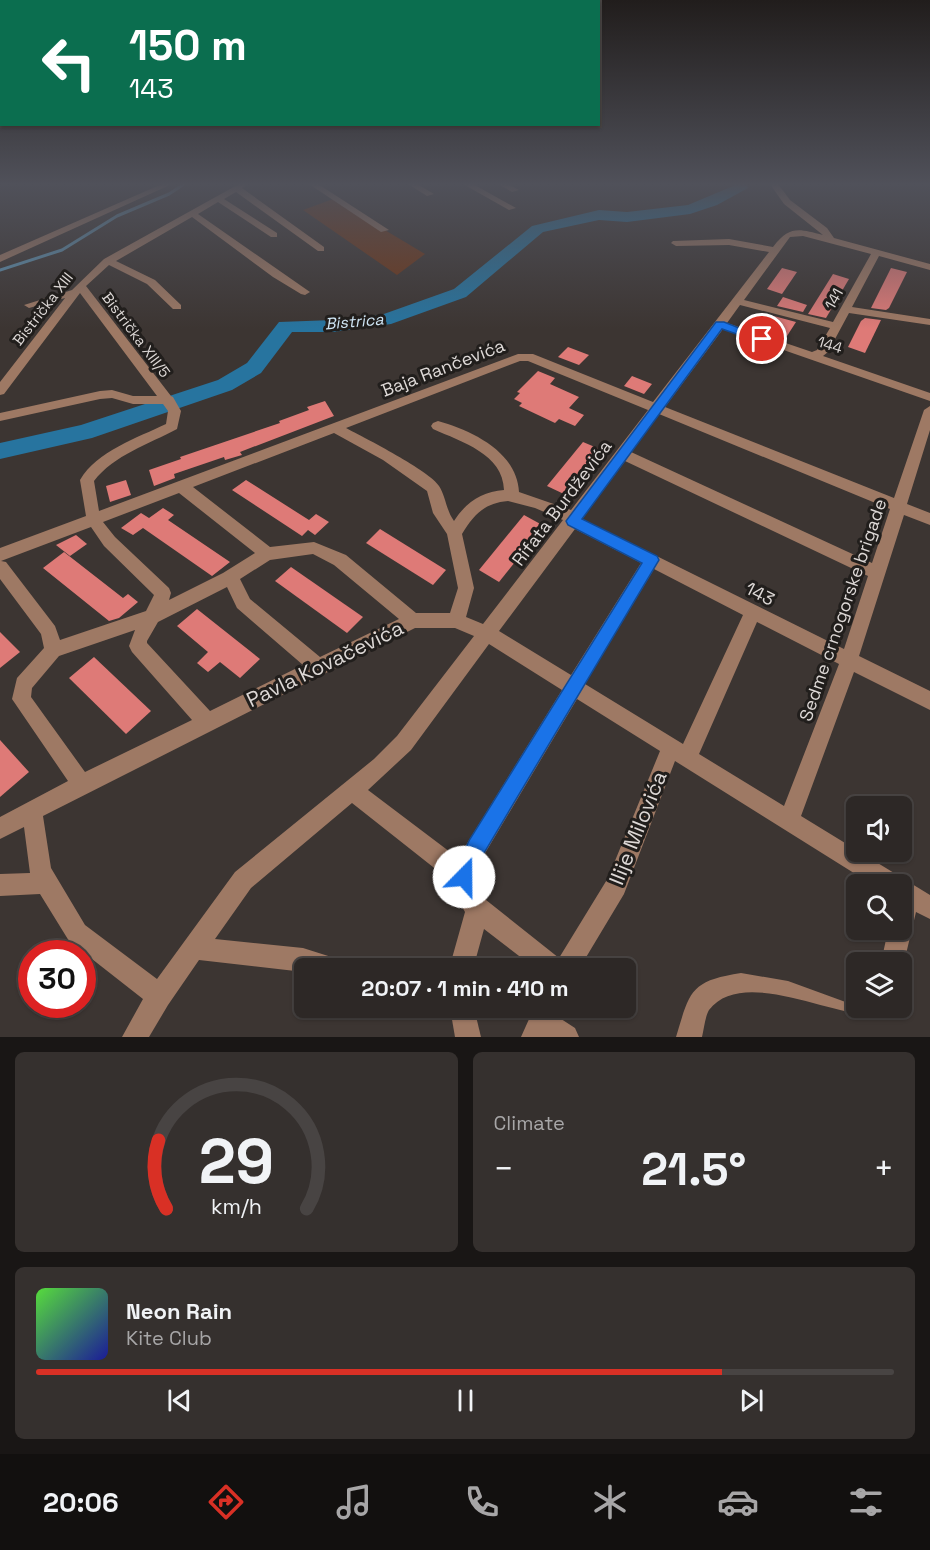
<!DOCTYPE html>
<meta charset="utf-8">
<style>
body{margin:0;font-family:"Space Grotesk",sans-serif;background:#35302e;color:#f1f3f6;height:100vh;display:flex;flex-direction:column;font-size:22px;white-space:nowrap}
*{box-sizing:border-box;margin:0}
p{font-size:20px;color:#a7a6a7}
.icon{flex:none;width:33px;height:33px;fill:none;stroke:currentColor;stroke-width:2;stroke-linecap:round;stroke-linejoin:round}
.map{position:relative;height:1037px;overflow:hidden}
.sheet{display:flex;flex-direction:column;gap:15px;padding:15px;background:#191615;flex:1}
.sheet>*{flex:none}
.banner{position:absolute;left:0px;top:0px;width:600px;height:126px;box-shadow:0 2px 4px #0004,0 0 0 2px #484443;background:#0b6e4f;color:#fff;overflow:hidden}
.controls{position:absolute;left:846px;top:796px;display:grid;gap:12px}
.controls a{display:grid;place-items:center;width:66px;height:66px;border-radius:9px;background:#2d2826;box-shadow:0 2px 4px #0004,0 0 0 2px #484443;font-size:30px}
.speed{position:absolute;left:18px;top:940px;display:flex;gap:12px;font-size:30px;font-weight:700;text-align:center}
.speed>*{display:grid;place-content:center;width:78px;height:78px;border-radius:50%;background:#2d2826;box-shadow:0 2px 4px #0004,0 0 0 2px #484443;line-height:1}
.speed .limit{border:9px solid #d22;background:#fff;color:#111}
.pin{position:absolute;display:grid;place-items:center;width:51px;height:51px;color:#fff;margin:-26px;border:3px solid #fff;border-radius:50%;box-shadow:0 2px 6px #0007}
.me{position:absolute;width:66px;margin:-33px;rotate:22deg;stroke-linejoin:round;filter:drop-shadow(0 0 4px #0008)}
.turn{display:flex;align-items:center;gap:21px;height:126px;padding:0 30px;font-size:27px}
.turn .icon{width:78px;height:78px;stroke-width:2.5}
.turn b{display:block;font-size:42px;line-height:51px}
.big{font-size:45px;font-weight:600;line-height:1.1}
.sheet .tile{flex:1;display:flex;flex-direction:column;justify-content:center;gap:9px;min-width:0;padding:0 21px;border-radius:9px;background:#35302e}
.sheet .dial{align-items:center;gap:0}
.dial svg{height:156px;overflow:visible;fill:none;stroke:#484443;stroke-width:7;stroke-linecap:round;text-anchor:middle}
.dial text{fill:#f1f3f6;stroke:none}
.song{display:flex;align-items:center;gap:18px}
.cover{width:72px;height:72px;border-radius:9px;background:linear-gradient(135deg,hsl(110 70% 55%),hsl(240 70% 35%))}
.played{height:6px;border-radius:3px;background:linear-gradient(90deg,#d93025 80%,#484443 80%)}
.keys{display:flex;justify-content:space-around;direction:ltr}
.heat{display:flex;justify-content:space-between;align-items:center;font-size:33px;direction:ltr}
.sheet .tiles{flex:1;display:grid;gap:15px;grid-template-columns:1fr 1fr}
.tile:last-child{grid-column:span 2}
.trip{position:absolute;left:294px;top:958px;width:342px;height:60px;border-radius:9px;background:#2d2826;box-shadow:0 2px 4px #0004,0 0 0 2px #484443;font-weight:600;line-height:60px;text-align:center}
.tabs{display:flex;height:96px;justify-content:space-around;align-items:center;background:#12100f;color:#a7a6a7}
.tabs .icon{width:42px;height:42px}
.tabs .selected{color:#d93025}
.tabs b{font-size:27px;color:#f1f3f6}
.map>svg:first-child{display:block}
.green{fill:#6f3617}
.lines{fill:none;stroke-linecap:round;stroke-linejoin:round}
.stream{stroke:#5e92b0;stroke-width:3}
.river{fill:#27749f;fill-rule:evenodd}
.building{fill:#de7a77}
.minor{fill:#9e7964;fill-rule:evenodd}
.route{fill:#1a73e8;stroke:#114b97;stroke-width:1.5}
.labels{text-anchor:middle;stroke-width:6;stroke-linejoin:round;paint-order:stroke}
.far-street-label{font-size:15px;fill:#ddd8d6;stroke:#211e1c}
.far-water-label{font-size:16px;font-style:italic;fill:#cfe5f4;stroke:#211e1c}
.street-label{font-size:18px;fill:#ddd8d6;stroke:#211e1c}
.near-street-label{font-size:21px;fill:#ddd8d6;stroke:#211e1c}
</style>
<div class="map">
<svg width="930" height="1037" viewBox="0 0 930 1037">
<rect width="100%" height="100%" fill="#3c3532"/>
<!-- green -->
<polygon class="green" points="333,199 425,254 397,275 303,210"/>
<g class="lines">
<!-- stream -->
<polyline class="stream" points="0,270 62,250 117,216 169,194 184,184"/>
<!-- river -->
<polygon class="river" points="732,184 746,184 748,188 717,205 690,214 627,222 599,220 543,232 466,297 391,324 333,332 292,332 261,373 232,390 92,438 0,459 0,443 81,425 218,380 247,363 279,322 333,320 381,315 454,289 532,226 599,210 627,212 688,205 733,186"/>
</g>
<!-- building -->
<g class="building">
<polygon points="782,268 797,272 782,294 767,289"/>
<polygon points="891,268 907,272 889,308 886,310 871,308"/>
<polygon points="833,274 849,279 826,318 808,314"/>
<polygon points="783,297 807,305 803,312 777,306"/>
<polygon points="770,315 796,322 787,336 761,328"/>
<polygon points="865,318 881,320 865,353 848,347 861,321"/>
<polygon points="568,347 589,355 579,365 558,357"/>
<polygon points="538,371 555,378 550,384 579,397 569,408 584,415 575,426 559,419 555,423 519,406 522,403 514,399 520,393 517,392"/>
<polygon points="632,376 652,384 644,394 624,386"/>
<polygon points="325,401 334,416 240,452 242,455 225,460 224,457 174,474 175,478 154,486 149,470 181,459 180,457 280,423 279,421 309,410 307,407"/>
<polygon points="583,442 602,450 566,495 547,486"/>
<polygon points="126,480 131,495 110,502 106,486"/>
<polygon points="246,480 309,520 316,514 329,522 315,535 308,530 302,536 232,490"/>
<polygon points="163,508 174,515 168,520 230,562 212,576 143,528 133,535 121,528 141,513 149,518"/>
<polygon points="524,515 544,526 499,582 479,570"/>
<polygon points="380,529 446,570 433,585 366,543"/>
<polygon points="76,535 87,544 70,556 56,545"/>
<polygon points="64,552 123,598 128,594 138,602 119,618 109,621 43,568"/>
<polygon points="291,567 363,617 347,633 275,581"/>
<polygon points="197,609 260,659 240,678 220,662 208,672 197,663 208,652 177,626"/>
<polygon points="0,632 20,652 0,668"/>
<polygon points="94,657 151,711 126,734 69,678"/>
<polygon points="0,740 29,772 0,797"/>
</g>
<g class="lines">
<!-- minor -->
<g class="minor">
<polygon points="162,184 172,184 0,262 0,255"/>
<path d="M239,184H248L242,188L324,247V251H318L236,192L224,199L277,233V237H271L218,202L198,214L310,292L305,295L301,294L273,277L192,217L116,261L155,280L181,305V309H173L147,284L109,265L86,286L171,396L173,397L181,411L177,429C149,444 114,455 94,481L99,511L518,354H533L653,402L769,252L729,245L676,246L671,243L673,241L729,239L773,247C790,225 799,229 823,235L784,204L770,184H778L790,200L827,228L834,238L930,264V270L879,256L852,307L930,319V325L849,313L828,352L823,356L930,393V401L723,329L665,407L894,498L924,410L930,406V430L907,504L930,513V525L904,515L859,656L930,691V710L854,672L801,816L930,895V919L916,912L902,971V963H881L888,930H902V885H873L675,761L624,894L579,969H536L484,929L473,969H449L465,912L459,901L452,882L352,803L251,888L215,939L303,948L344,961L348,969H304V972L199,960L168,1005L149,1037H122L143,999L69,941L40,894L0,896V874L30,873L24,827L0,839V817L68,781L12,699L17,678L44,648L41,634L0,579V548L86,516L80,480C97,451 137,438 166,424L168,411L163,404H133L112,398L100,399L0,421V413L100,391L112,390L133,396H157L80,293L4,394L0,395V382L65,298L29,308L24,305L72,290L104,259ZM803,236L871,254L833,322L744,300L790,237ZM740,305L830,328L817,350L812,352L727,323ZM520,361H528L648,410L571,510L519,492C517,452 473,431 438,421L433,423L431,426L433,429C462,442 503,454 504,490C482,492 466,502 454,521C446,510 446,497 439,486C430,471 365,438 346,428ZM659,414L890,509L872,563L631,452ZM334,433L383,460L427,491L433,513L447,534L458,588L450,613H416L346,555L314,542L270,547L193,487ZM625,461L868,576L844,649L582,519ZM179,493L255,553L223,573L169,600L171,593L169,588L115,537L103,522ZM508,501L535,508L563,520L483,624L466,617L474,588L462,534C474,514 485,503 508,501ZM91,527L104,546L154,595L146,611L60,640L55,626L6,562L1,561ZM575,529L641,563L571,675L499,631ZM313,554L334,565L399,619L320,657L250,599L240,579L270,560ZM654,569L743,615L683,744L585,684ZM227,587L237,608L303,665L210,711L147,643V641L158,622ZM757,622L839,664L784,806L699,754ZM415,628H455L474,636L397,736L374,759L235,872L157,979L85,925L51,868L43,816ZM135,630L129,646L132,652L192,720L85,772L31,697L32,688L59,656ZM489,644L562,690L458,858L368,790L411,750ZM577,699L660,751L608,878L559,958L481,896L474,882L475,870Z"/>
<polygon points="309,184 318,184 389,230 381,232"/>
<polygon points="408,184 417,184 434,194 427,196"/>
<polygon points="463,184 473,184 516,208 509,210"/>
<polygon points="498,184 508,184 519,190 512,192"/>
<path d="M741,973L788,981L851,1004L856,1003V1008H890C865,1037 748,959 709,1010C705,1017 704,1029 702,1037H676C690,991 690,981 741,973Z"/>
<polygon points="450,1008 474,1008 481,1037 455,1037"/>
<polygon points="534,1008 558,1008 555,1015 575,1028 579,1037 521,1037"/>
</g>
</g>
<!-- sky -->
<linearGradient id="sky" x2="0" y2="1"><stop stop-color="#211d1c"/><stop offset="0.56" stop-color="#50515a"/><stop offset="1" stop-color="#50515a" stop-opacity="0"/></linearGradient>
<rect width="930" height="329" fill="url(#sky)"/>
<!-- route -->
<polygon class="route" points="716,322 724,322 767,339 762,343 722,329 582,519 657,556 659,560 484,853 474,872 471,884 464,887 457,884 454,870 470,839 642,563 568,525 566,521"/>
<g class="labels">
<!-- far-street labels -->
<g class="far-street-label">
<text transform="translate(834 299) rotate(-61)" y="5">141</text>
<text transform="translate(43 309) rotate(-52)" y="5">Bistrička XIII</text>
<text transform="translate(136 335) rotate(53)" y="5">Bistrička XIII/5</text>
<text transform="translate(830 345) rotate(17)" y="5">144</text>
</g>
<!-- far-water labels -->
<g class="far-water-label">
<text transform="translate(354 321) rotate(-5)" y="6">Bistrica</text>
</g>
<!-- street labels -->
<g class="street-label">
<text transform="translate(443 368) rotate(-21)" y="6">Baja Rančevića</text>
<text transform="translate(562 503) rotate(-53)" y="6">Rifata Burdževića</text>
<text transform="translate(760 594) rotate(27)" y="6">143</text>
<text transform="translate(843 610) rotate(-71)" y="6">Sedme crnogorske brigade</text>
</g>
<!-- near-street labels -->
<g class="near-street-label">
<text transform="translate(325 664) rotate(-26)" y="7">Pavla Kovačevića</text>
<text transform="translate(638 828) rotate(-68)" y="7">Ilije Milovića</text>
</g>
</g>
</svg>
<div class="controls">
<a><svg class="icon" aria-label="sound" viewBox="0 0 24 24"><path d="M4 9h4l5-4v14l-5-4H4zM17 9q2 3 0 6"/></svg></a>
<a><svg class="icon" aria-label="search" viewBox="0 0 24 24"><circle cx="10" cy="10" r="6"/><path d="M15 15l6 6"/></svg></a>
<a><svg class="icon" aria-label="layers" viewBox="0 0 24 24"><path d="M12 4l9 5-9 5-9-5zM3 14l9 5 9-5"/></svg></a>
</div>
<div class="speed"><div class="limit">30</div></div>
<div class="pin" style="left:762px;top:339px;background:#d93025"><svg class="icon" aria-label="arrive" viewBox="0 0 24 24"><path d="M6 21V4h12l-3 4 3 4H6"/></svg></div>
<svg class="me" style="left:464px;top:877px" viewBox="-20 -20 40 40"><circle r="19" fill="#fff"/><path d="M0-13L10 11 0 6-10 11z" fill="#1a73e8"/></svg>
<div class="trip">20:07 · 1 min · 410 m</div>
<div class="banner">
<div class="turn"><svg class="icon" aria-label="left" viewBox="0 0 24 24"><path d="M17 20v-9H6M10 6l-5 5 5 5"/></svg><div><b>150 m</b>143</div></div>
</div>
</div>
<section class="sheet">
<div class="tiles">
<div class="tile dial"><svg viewBox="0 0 100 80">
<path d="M14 69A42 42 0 1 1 86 69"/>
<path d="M14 69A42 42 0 0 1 10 34" stroke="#d93025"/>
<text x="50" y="56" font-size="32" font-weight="700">29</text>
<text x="50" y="72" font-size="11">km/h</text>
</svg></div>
<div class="tile"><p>Climate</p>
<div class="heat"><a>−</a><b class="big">21.5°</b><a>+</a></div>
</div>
<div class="tile">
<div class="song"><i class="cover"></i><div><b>Neon Rain</b><p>Kite Club</p></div></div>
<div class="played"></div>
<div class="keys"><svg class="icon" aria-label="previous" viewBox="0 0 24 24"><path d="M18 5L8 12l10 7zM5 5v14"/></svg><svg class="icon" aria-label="pause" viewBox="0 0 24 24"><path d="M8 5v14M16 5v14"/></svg><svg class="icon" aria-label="next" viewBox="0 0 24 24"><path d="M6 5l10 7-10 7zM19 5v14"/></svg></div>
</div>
</div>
</section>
<nav class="tabs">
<b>20:06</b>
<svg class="icon selected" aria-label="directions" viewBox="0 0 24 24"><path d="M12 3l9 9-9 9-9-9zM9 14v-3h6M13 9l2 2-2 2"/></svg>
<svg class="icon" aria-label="music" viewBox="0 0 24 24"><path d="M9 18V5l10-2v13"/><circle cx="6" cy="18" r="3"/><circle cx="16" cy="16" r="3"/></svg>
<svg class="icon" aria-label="phone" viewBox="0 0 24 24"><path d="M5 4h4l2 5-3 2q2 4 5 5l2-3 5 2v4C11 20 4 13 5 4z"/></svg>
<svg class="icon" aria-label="climate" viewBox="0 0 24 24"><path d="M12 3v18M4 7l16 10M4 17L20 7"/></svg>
<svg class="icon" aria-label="car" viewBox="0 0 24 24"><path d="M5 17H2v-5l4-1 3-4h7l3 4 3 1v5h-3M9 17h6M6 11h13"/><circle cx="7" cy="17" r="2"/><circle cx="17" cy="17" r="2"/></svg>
<svg class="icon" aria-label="filters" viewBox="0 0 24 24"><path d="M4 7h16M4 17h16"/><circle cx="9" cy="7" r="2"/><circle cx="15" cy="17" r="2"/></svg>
</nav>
